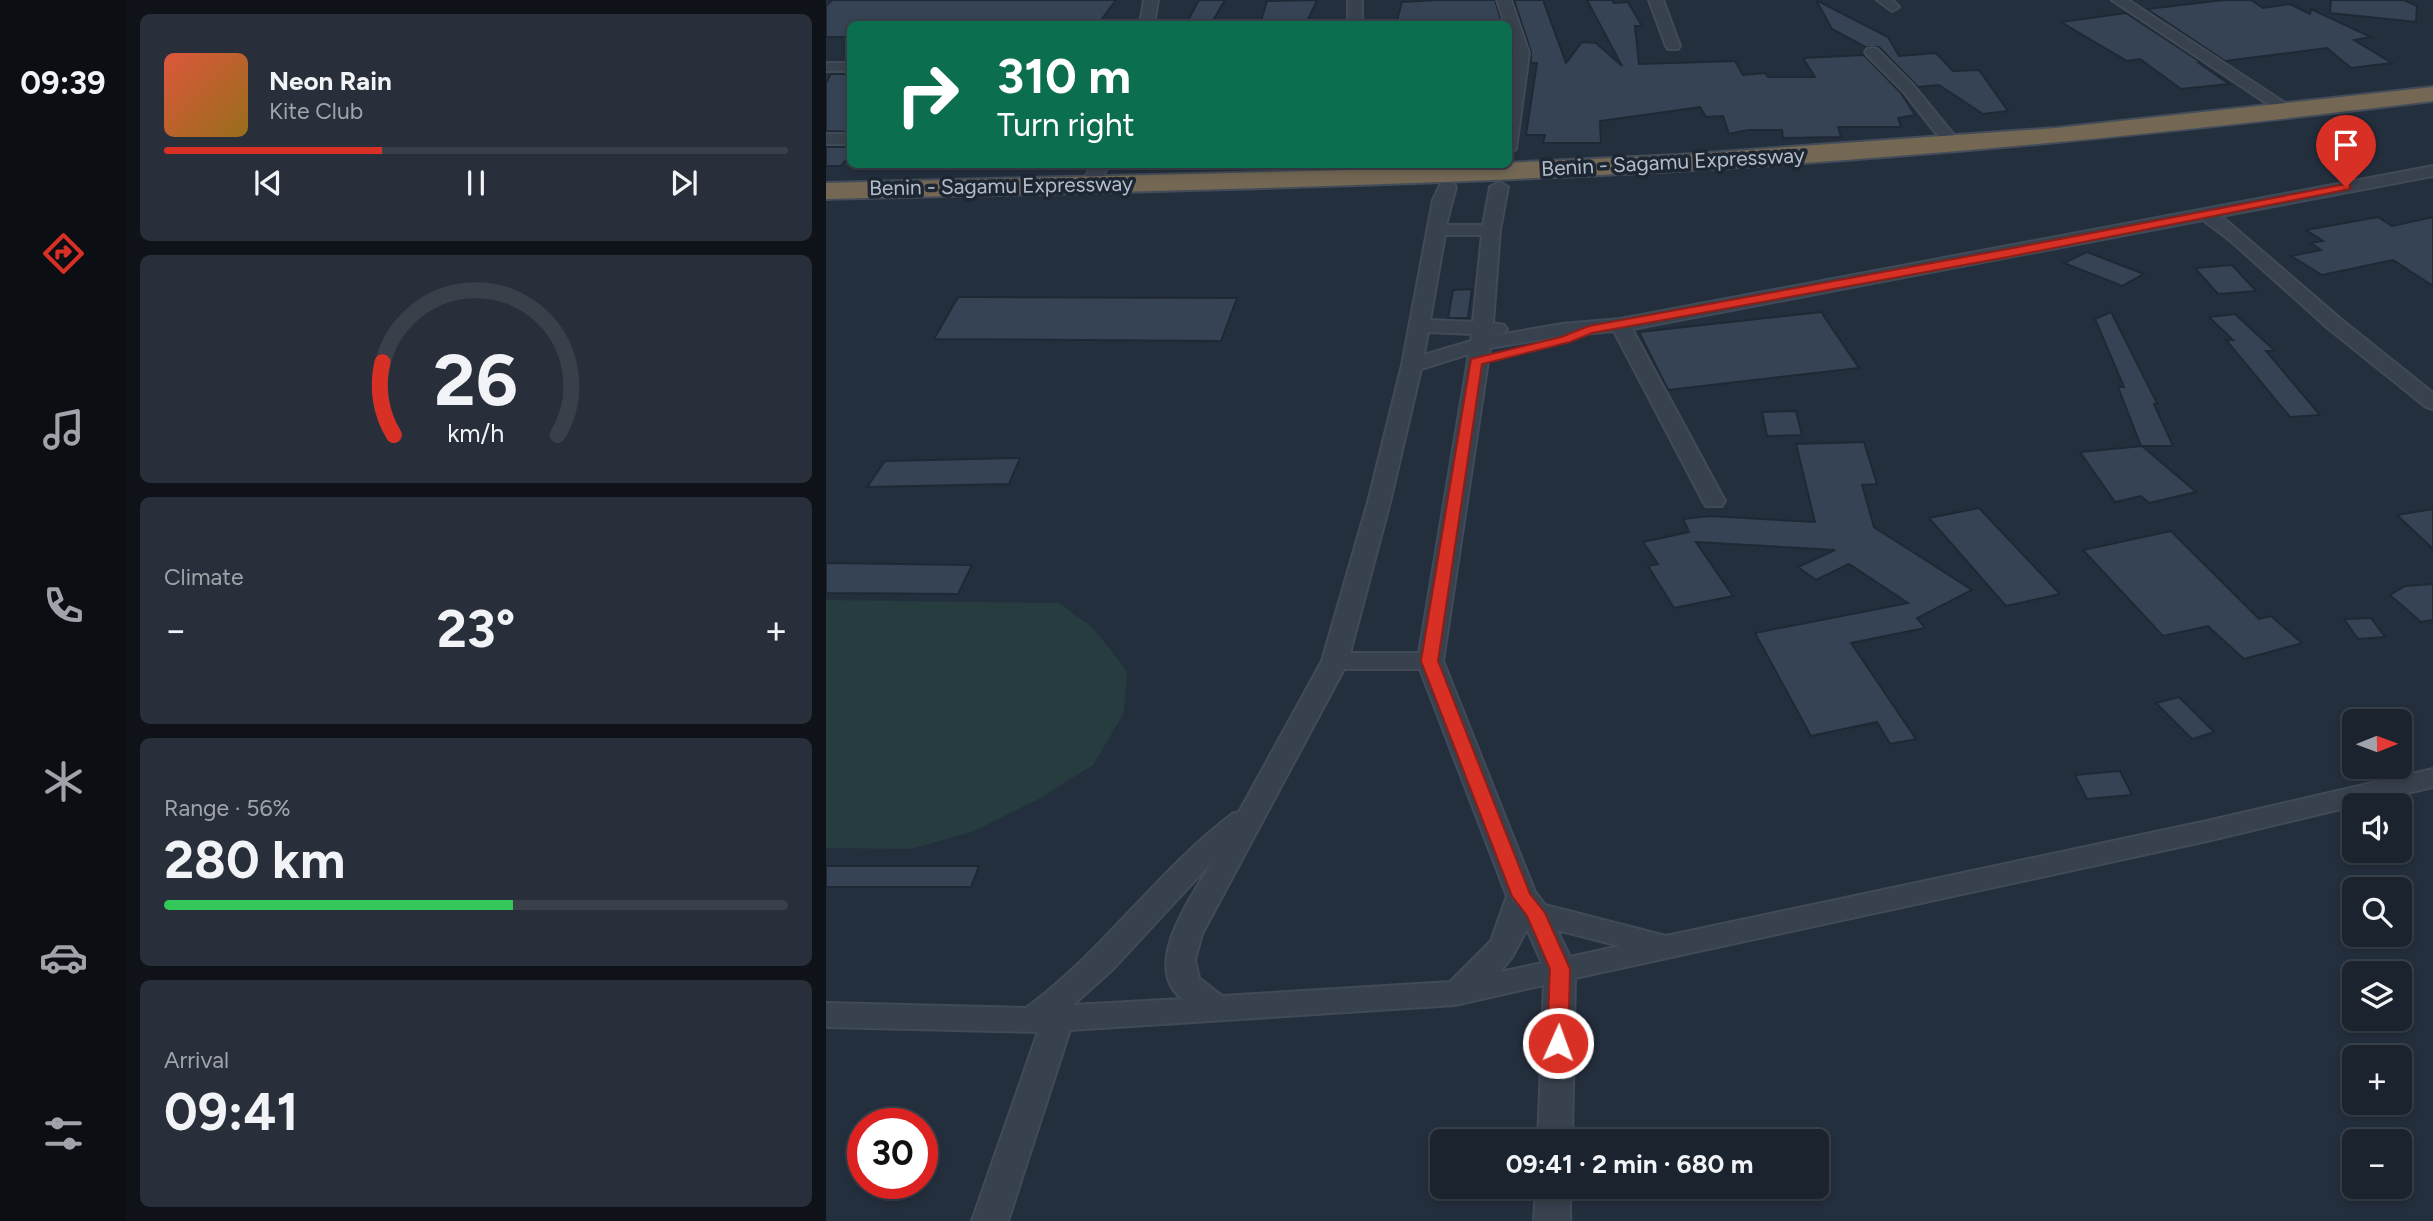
<!DOCTYPE html>
<meta charset="utf-8">
<style>
body{margin:0;font-family:Figtree,sans-serif;background:#282f3a;color:#f1f3f6;height:100vh;display:flex;flex-direction:column;font-size:26px;white-space:nowrap}
*{box-sizing:border-box;margin:0}
p{font-size:23px;color:#a0a4aa}
.icon{flex:none;width:38px;height:38px;fill:none;stroke:currentColor;stroke-width:2;stroke-linecap:round;stroke-linejoin:round}
.map{position:relative;flex:1;overflow:hidden}
.details{display:flex;flex-direction:column;gap:14px;padding:14px;background:#0f1319;width:700px}
.details>*{flex:none}
.banner{position:absolute;left:21px;top:21px;width:665px;height:147px;border-radius:10px;box-shadow:0 4px 10px #0003,0 0 0 2px #39404a;background:#0b6e4f;color:#fff;overflow:hidden}
.needle{width:46px;rotate:89deg}
.buttons{position:absolute;left:1516px;top:709px;display:grid;gap:14px}
.buttons a{display:grid;place-items:center;width:70px;height:70px;border-radius:10px;background:#1b232e;box-shadow:0 4px 10px #0003,0 0 0 2px #39404a;font-size:35px}
.speed{position:absolute;left:21px;top:1108px;display:flex;gap:14px;font-size:35px;font-weight:700;text-align:center}
.speed>*{display:grid;place-content:center;width:91px;height:91px;border-radius:50%;background:#1b232e;box-shadow:0 4px 10px #0003,0 0 0 2px #39404a;line-height:1}
.speed .limit{border:10px solid #d22;background:#fff;color:#111}
.pin{position:absolute;display:grid;place-items:center;width:60px;height:60px;color:#fff;margin:-72px -30px;border-radius:50% 50% 50% 0;rotate:-45deg;box-shadow:0 0 7px #0007}
.pin .icon{rotate:45deg}
.me{position:absolute;width:77px;margin:-38px;rotate:2deg;stroke-linejoin:round;filter:drop-shadow(0 0 5px #0008)}
.turn{display:flex;align-items:center;gap:24px;height:147px;padding:0 35px;font-size:32px}
.turn .icon{width:91px;height:91px;stroke-width:2.5}
.turn b{display:block;font-size:49px;line-height:60px}
.big{font-size:52px;font-weight:700;line-height:1.1}
.details .widget{flex:1;display:flex;flex-direction:column;justify-content:center;gap:10px;min-width:0;padding:0 24px;border-radius:10px;background:#282f3a}
.details .dial{align-items:center;gap:0}
.dial svg{height:182px;overflow:visible;fill:none;stroke:#39404a;stroke-width:7;stroke-linecap:round;text-anchor:middle}
.dial text{fill:#f1f3f6;stroke:none}
.song{display:flex;align-items:center;gap:21px}
.cover{width:84px;height:84px;border-radius:10px;background:linear-gradient(135deg,hsl(10 70% 55%),hsl(40 70% 35%))}
.played{height:7px;border-radius:4px;background:linear-gradient(90deg,#d93025 35%,#39404a 35%)}
.keys{display:flex;justify-content:space-around;direction:ltr}
.heat{display:flex;justify-content:space-between;align-items:center;font-size:38px;direction:ltr}
.charge{height:10px;border-radius:5px;background:linear-gradient(90deg,#34c759 56%,#39404a 0)}
.trip{position:absolute;left:604px;top:1129px;width:399px;height:70px;border-radius:10px;background:#1b232e;box-shadow:0 4px 10px #0003,0 0 0 2px #39404a;font-weight:700;line-height:70px;text-align:center}
main{display:flex;flex:1;min-height:0}
.dock{display:flex;flex-direction:column;width:126px;justify-content:space-around;align-items:center;background:#0b0e12;color:#a0a4aa}
.dock .icon{width:49px;height:49px}
.dock .current{color:#d93025}
.dock b{font-size:32px;color:#f1f3f6}
.map>svg:first-child{display:block}
.green{fill:#263c3f}
.building{fill:#364354;stroke:#1f2835;stroke-width:2}
.lines{fill:none;stroke-linecap:round;stroke-linejoin:round}
.street-casing{stroke:#414a57;stroke-width:4}
.highway-casing{stroke:#434c59;stroke-width:4}
.street{fill:#38414e;fill-rule:evenodd}
.highway{fill:#746855;fill-rule:evenodd}
.route{fill:#d93025;stroke:#8d1f18;stroke-width:2}
.labels{text-anchor:middle;stroke-width:7;stroke-linejoin:round;paint-order:stroke}
.far-street-label{font-size:21px;fill:#b4bcc9;stroke:#1d2633}
</style>
<main>
<nav class="dock">
<b>09:39</b>
<svg class="icon current" aria-label="directions" viewBox="0 0 24 24"><path d="M12 3l9 9-9 9-9-9zM9 14v-3h6M13 9l2 2-2 2"/></svg>
<svg class="icon" aria-label="music" viewBox="0 0 24 24"><path d="M9 18V5l10-2v13"/><circle cx="6" cy="18" r="3"/><circle cx="16" cy="16" r="3"/></svg>
<svg class="icon" aria-label="phone" viewBox="0 0 24 24"><path d="M5 4h4l2 5-3 2q2 4 5 5l2-3 5 2v4C11 20 4 13 5 4z"/></svg>
<svg class="icon" aria-label="climate" viewBox="0 0 24 24"><path d="M12 3v18M4 7l16 10M4 17L20 7"/></svg>
<svg class="icon" aria-label="car" viewBox="0 0 24 24"><path d="M5 17H2v-5l4-1 3-4h7l3 4 3 1v5h-3M9 17h6M6 11h13"/><circle cx="7" cy="17" r="2"/><circle cx="17" cy="17" r="2"/></svg>
<svg class="icon" aria-label="filters" viewBox="0 0 24 24"><path d="M4 7h16M4 17h16"/><circle cx="9" cy="7" r="2"/><circle cx="15" cy="17" r="2"/></svg>
</nav>
<section class="details">
<div class="widget">
<div class="song"><i class="cover"></i><div><b>Neon Rain</b><p>Kite Club</p></div></div>
<div class="played"></div>
<div class="keys"><svg class="icon" aria-label="previous" viewBox="0 0 24 24"><path d="M18 5L8 12l10 7zM5 5v14"/></svg><svg class="icon" aria-label="pause" viewBox="0 0 24 24"><path d="M8 5v14M16 5v14"/></svg><svg class="icon" aria-label="next" viewBox="0 0 24 24"><path d="M6 5l10 7-10 7zM19 5v14"/></svg></div>
</div>
<div class="widget dial"><svg viewBox="0 0 100 80">
<path d="M14 69A42 42 0 1 1 86 69"/>
<path d="M14 69A42 42 0 0 1 9 37" stroke="#d93025"/>
<text x="50" y="56" font-size="32" font-weight="700">26</text>
<text x="50" y="72" font-size="11">km/h</text>
</svg></div>
<div class="widget"><p>Climate</p>
<div class="heat"><a>−</a><b class="big">23°</b><a>+</a></div>
</div>
<div class="widget"><p>Range · 56%</p><b class="big">280 km</b><div class="charge"></div></div>
<div class="widget"><p>Arrival</p><b class="big">09:41</b></div>
</section>
<div class="map">
<svg width="1607" height="1221" viewBox="0 0 1607 1221">
<rect width="100%" height="100%" fill="#242f3e"/>
<!-- green -->
<polygon class="green" points="0,600 233,603 267,628 301,671 298,713 267,765 211,800 146,832 85,849 0,848"/>
<!-- building -->
<g class="building">
<polygon points="6,0 290,0 273,23 207,22 209,20 24,24 24,37 0,37 0,6"/>
<polygon points="373,0 399,0 385,24 360,24"/>
<polygon points="491,0 480,24 434,24 441,1"/>
<polygon points="611,0 669,0 675,20 570,24 576,2"/>
<polygon points="688,0 717,0 740,63 756,42 770,43 796,66 761,0 786,0 788,3 802,2 816,26 809,26 813,64 909,61 917,75 939,73 942,77 989,77 977,58 1038,55 1075,93 1089,115 1072,118 1075,127 1012,127 1015,137 957,138 956,130 922,130 903,134 897,116 880,117 874,107 774,121 775,143 717,143 719,135 700,135 711,63 705,63 705,52"/>
<polygon points="990,0 1062,37 1073,56 1110,53 1127,71 1153,70 1182,111 1157,114 1113,85 1092,87 1053,47 1039,47 1006,29"/>
<polygon points="1398,0 1425,0 1437,8 1464,4 1484,14 1485,9 1545,37 1528,40 1566,63 1525,68 1501,48 1399,61 1321,9"/>
<polygon points="1505,0 1578,0 1591,6 1590,22 1504,13"/>
<polygon points="1300,13 1376,63 1373,63 1403,84 1355,89 1314,59 1301,61 1235,22"/>
<polygon points="24,74 24,132 0,131 0,83 5,74"/>
<polygon points="24,147 24,155 15,166 0,166 0,147"/>
<polygon points="1552,217 1566,226 1607,217 1607,286 1567,260 1496,275 1465,256 1495,250 1485,243 1497,241 1480,230"/>
<polygon points="1261,252 1318,274 1296,286 1238,263"/>
<polygon points="1406,265 1430,291 1392,294 1369,268"/>
<polygon points="646,289 642,318 622,318 627,290"/>
<polygon points="132,297 154,297 411,298 395,341 108,339"/>
<polygon points="995,312 1033,368 842,390 813,332"/>
<polygon points="1285,312 1331,403 1328,404 1347,446 1315,446 1292,387 1298,387 1269,319"/>
<polygon points="1409,314 1449,351 1440,351 1494,415 1464,417 1400,340 1407,340 1383,317"/>
<polygon points="970,411 976,435 941,436 936,412"/>
<polygon points="1038,442 1051,484 1036,485 1048,527 1146,590 1091,618 1099,628 1025,643 1090,739 1064,744 1051,722 985,736 929,633 1082,603 1023,564 990,580 972,567 1009,550 870,542 907,596 848,608 822,566 832,564 817,542 863,532 857,519 884,516 989,522 970,444"/>
<polygon points="1316,446 1370,492 1323,503 1315,496 1289,502 1254,452"/>
<polygon points="194,458 183,484 41,487 59,461"/>
<polygon points="1153,508 1234,594 1180,606 1103,518"/>
<polygon points="1607,509 1607,549 1571,515"/>
<polygon points="1345,531 1433,619 1445,616 1476,643 1418,659 1382,626 1337,636 1257,550"/>
<polygon points="0,563 146,565 132,594 0,593"/>
<polygon points="1607,584 1607,620 1595,622 1564,595 1579,586"/>
<polygon points="1545,618 1559,637 1532,639 1518,619"/>
<polygon points="1353,697 1388,732 1366,739 1330,703"/>
<polygon points="1294,771 1306,795 1261,799 1249,775"/>
<polygon points="0,866 153,866 145,887 0,887"/>
</g>
<g class="lines">
<!-- street casing -->
<g class="street-casing">
<g id="street">
<polygon points="318,0 332,0 328,24 314,24"/>
<rect x="522" y="0" width="14" height="24"/>
<polygon points="671,0 685,0 703,53 690,149 682,154 682,93 689,53 682,24 679,24"/>
<polygon points="823,0 837,0 854,46 852,49 842,49 840,46"/>
<polygon points="1051,0 1066,0 1073,7 1066,11"/>
<polygon points="1286,0 1302,0 1471,111 1469,114 1457,114"/>
<polygon points="1046,48 1051,49 1087,85 1132,140 1134,143 1132,146 1120,146 1077,91 1041,55 1039,52 1041,49"/>
<rect x="0" y="63" width="24" height="8"/>
<rect x="0" y="134" width="24" height="10"/>
<polygon points="266,164 283,164 271,188 265,189 256,184"/>
<path d="M1607,166V176L1395,216L1517,321L1607,393V409L1600,407L1503,329L1406,242L1377,220L806,329L899,501L896,506H880L877,501L788,331L736,336L664,348L617,661L709,892L719,905L840,936L1381,821L1607,769V787L1381,841L749,978L746,1141H712L718,985L629,1005L244,1030L182,1221H146L212,1032L0,1027V1003L200,1008C277,952 330,872 406,814L413,812L496,661L542,502L576,365L607,200L615,183H627L630,187L620,225H657L664,187L673,182L682,187L674,230L667,323L678,325L681,329L678,333L666,336L736,324L794,319ZM619,235H656L647,322L604,320ZM602,332L646,334L645,341L598,355ZM643,354L593,653H524L564,502L595,369ZM518,669H594L681,896L665,941L624,982L396,996L373,978L369,960L376,934ZM386,862C367,896 314,965 356,999L247,1005L287,969ZM701,929L716,963L674,972L686,957ZM731,930L794,946L744,957Z"/>
<polygon points="710,1186 744,1186 744,1221 708,1221"/>
</g>
</g>
<!-- highway casing -->
<g class="highway-casing">
<path id="highway" d="M1607,87V101C1355,132 1103,157 849,171C567,187 283,192 0,199V183L524,170L852,155L1230,128Z"/>
</g>
<!-- street -->
<use href="#street" class="street"/>
<!-- highway -->
<use href="#highway" class="highway"/>
</g>
<!-- route -->
<polygon class="route" points="1520,184 1524,185 1524,189 1182,257 766,333 744,342 656,364 612,661 704,894 719,913 744,969 742,1043 739,1048 732,1051 724,1048 721,1043 724,969 701,916 686,896 595,661 645,359 735,337 763,326 1182,249"/>
<g class="labels">
<!-- far-street labels -->
<g class="far-street-label">
<text transform="translate(847 162) rotate(-3)" y="7">Benin - Sagamu Expressway</text>
<text transform="translate(175 186) rotate(-1)" y="7">Benin - Sagamu Expressway</text>
</g>
</g>
</svg>
<div class="buttons">
<a><svg class="needle" viewBox="-14 -14 28 28"><path d="M0-13l5 13h-10z" fill="#e53935"/><path d="M0 13l5-13h-10z" fill="#a0a4aa"/></svg></a>
<a><svg class="icon" aria-label="sound" viewBox="0 0 24 24"><path d="M4 9h4l5-4v14l-5-4H4zM17 9q2 3 0 6"/></svg></a>
<a><svg class="icon" aria-label="search" viewBox="0 0 24 24"><circle cx="10" cy="10" r="6"/><path d="M15 15l6 6"/></svg></a>
<a><svg class="icon" aria-label="layers" viewBox="0 0 24 24"><path d="M12 4l9 5-9 5-9-5zM3 14l9 5 9-5"/></svg></a>
<a>+</a>
<a>−</a>
</div>
<div class="speed"><div class="limit">30</div></div>
<div class="pin" style="left:1520px;top:187px;background:#d93025"><svg class="icon" aria-label="arrive" viewBox="0 0 24 24"><path d="M6 21V4h12l-3 4 3 4H6"/></svg></div>
<svg class="me" style="left:732px;top:1043px" viewBox="-20 -20 40 40"><circle r="17" fill="#d93025" stroke="#fff" stroke-width="3"/><path d="M0-11L8 9 0 5-8 9z" fill="#fff"/></svg>
<div class="trip">09:41 · 2 min · 680 m</div>
<div class="banner">
<div class="turn"><svg class="icon" aria-label="right" viewBox="0 0 24 24"><path d="M7 20v-9h11M14 6l5 5-5 5"/></svg><div><b>310 m</b>Turn right</div></div>
</div>
</div>
</main>
